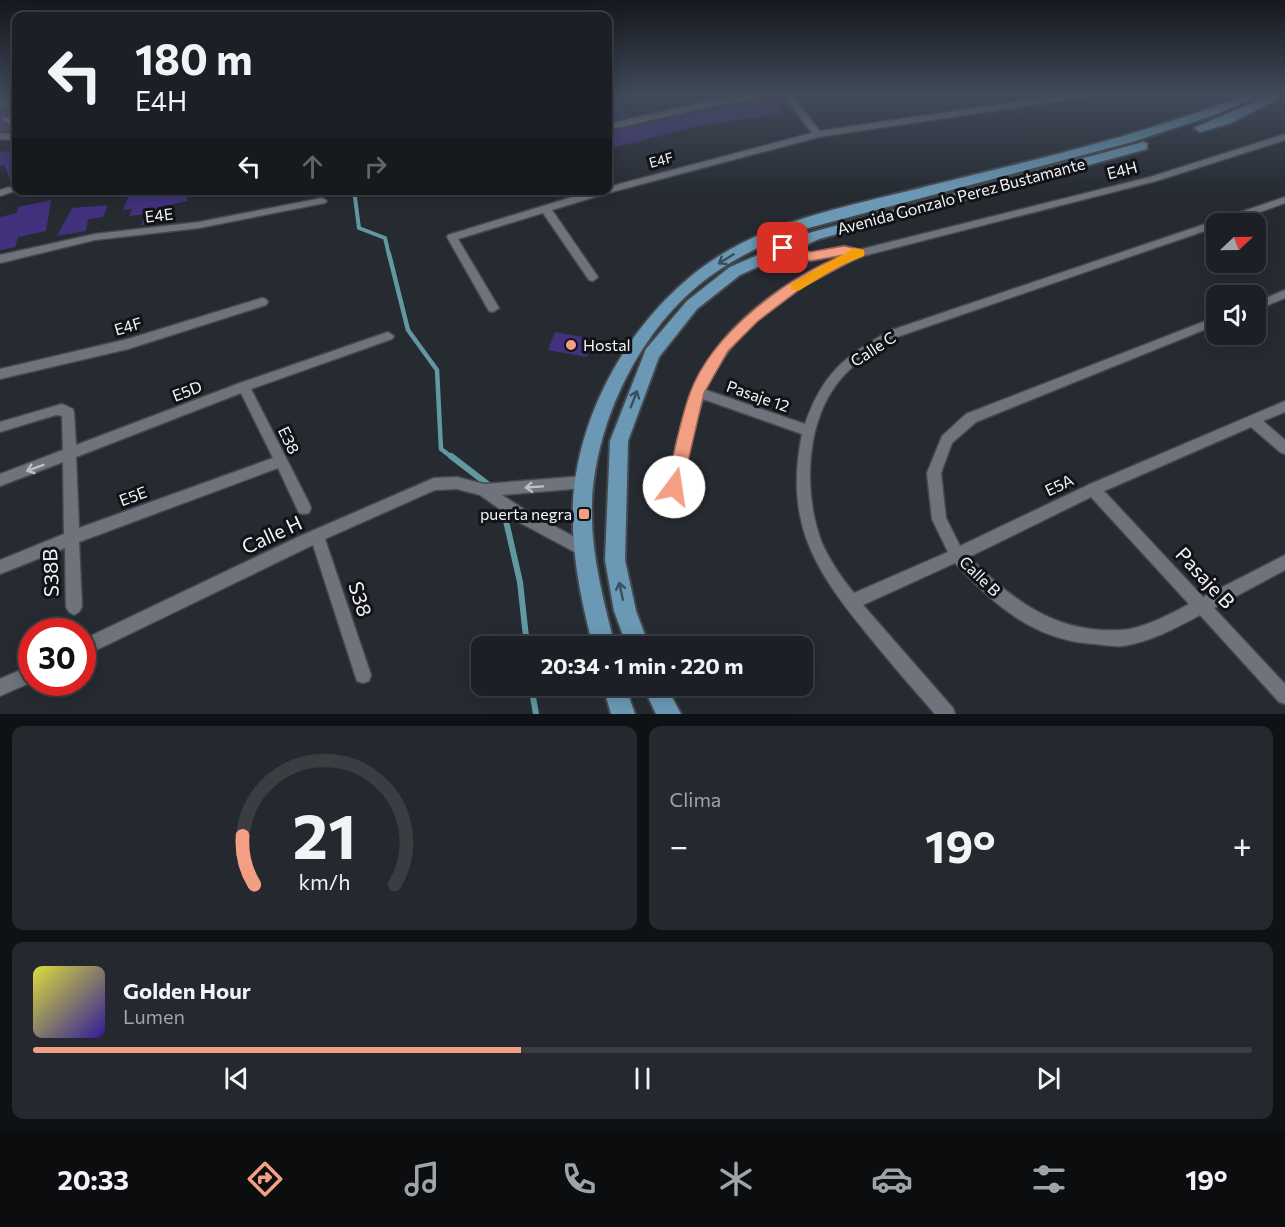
<!DOCTYPE html>
<html lang="es">
<meta charset="utf-8">
<style>
body{margin:0;font-family:Commissioner,sans-serif;background:#25282e;color:#f1f3f6;height:100vh;display:flex;flex-direction:column;font-size:22px;white-space:nowrap}
*{box-sizing:border-box;margin:0}
p{font-size:20px;color:#a0a3a7}
.icon{flex:none;width:33px;height:33px;fill:none;stroke:currentColor;stroke-width:2;stroke-linecap:round;stroke-linejoin:round}
.map{position:relative;height:714px;overflow:hidden}
.side{display:flex;flex-direction:column;gap:12px;padding:12px;background:#0f1215;flex:1}
.side>*{flex:none}
.hud{position:absolute;left:12px;top:12px;width:600px;height:183px;border-radius:12px;box-shadow:0 3px 15px #0003,0 0 0 2px #3a3e43;background:#1c2026;color:#f1f3f6;overflow:hidden}
.needle{width:39px;rotate:68deg}
.fabs{position:absolute;left:1206px;top:213px;display:grid;gap:12px}
.fabs a{display:grid;place-items:center;width:60px;height:60px;border-radius:12px;background:#1c2026;box-shadow:0 3px 15px #0003,0 0 0 2px #3a3e43;font-size:30px}
.speed{position:absolute;left:18px;top:618px;display:flex;gap:12px;font-size:30px;font-weight:700;text-align:center}
.speed>*{display:grid;place-content:center;width:78px;height:78px;border-radius:50%;background:#1c2026;box-shadow:0 3px 15px #0003,0 0 0 2px #3a3e43;line-height:1}
.speed .limit{border:9px solid #d22;background:#fff;color:#111}
.pin{position:absolute;display:grid;place-items:center;width:51px;height:51px;color:#fff;margin:-26px;border-radius:12px;box-shadow:0 3px 9px #0006}
.me{position:absolute;width:66px;margin:-33px;rotate:14deg;stroke-linejoin:round;filter:drop-shadow(0 0 4px #0008)}
.turn{display:flex;align-items:center;gap:21px;height:126px;padding:0 24px;font-size:27px}
.turn .icon{width:78px;height:78px;stroke-width:2.5}
.turn b{display:block;font-size:42px;line-height:51px}
.lanes{display:flex;align-items:center;height:57px;padding:0 24px;background:#0003;justify-content:center;gap:30px;direction:ltr}
.lanes .off{opacity:.35}
.big{font-size:45px;font-weight:700;line-height:1.1}
.side .widget{flex:1;display:flex;flex-direction:column;justify-content:center;gap:9px;min-width:0;padding:0 21px;border-radius:12px;background:#25282e}
.side .dial{align-items:center;gap:0}
.dial svg{height:156px;overflow:visible;fill:none;stroke:#3a3e43;stroke-width:7;stroke-linecap:round;text-anchor:middle}
.dial text{fill:#f1f3f6;stroke:none}
.song{display:flex;align-items:center;gap:18px}
.cover{width:72px;height:72px;border-radius:9px;background:linear-gradient(135deg,hsl(60 70% 55%),hsl(250 70% 35%))}
.played{height:6px;border-radius:3px;background:linear-gradient(90deg,#f39f84 40%,#3a3e43 40%)}
.keys{display:flex;justify-content:space-around;direction:ltr}
.heat{display:flex;justify-content:space-between;align-items:center;font-size:33px;direction:ltr}
.side .tiles{flex:1;display:grid;gap:12px;grid-template-columns:1fr 1fr}
.widget:last-child{grid-column:span 2}
.trip{position:absolute;left:471px;top:636px;width:342px;height:60px;border-radius:12px;background:#1c2026;box-shadow:0 3px 15px #0003,0 0 0 2px #3a3e43;font-weight:700;line-height:60px;text-align:center}
.dock{display:flex;height:96px;justify-content:space-around;align-items:center;background:#0b0d0f;color:#a0a3a7}
.dock .icon{width:42px;height:42px}
.dock .active{color:#f39f84}
.dock b{font-size:27px;color:#f1f3f6}
.map>svg:first-child{display:block}
.green{fill:#683f77}
.lines{fill:none;stroke-linecap:round;stroke-linejoin:round}
.stream-far2{stroke:#6298a1;stroke-width:4}
.stream-far1{stroke:#6298a1;stroke-width:4.5}
.stream{stroke:#6298a1;stroke-width:6}
.building{fill:#42327d}
.minor-casing{stroke:#45494f;stroke-width:3}
.primary-casing{stroke:#45494f;stroke-width:4}
.minor{fill:#6f737c;fill-rule:evenodd}
.primary{fill:#6b99b5;fill-rule:evenodd}
.oneway{stroke:#394f5e}
.oneway2{stroke:#bec0c7}
.route{fill:#f39f84;stroke:#9e6756;stroke-width:1.5}
.slow{fill:#f59e0b}
.poi-dot{fill:#f39f84;stroke:#111316;stroke-width:2}
.labels{text-anchor:middle;stroke-width:6;stroke-linejoin:round;paint-order:stroke}
.far-street-label{font-size:14px;fill:#f2f4f9;stroke:#111316}
.street-label{font-size:16px;fill:#f2f4f9;stroke:#111316}
.poi-label{font-size:16px;fill:#f2f4f9;stroke:#111316;text-anchor:start}
.near-street-label{font-size:20px;fill:#f2f4f9;stroke:#111316}
</style>
<div class="map">
<svg width="1285" height="714" viewBox="0 0 1285 714">
<rect width="100%" height="100%" fill="#262b32"/>
<!-- green -->
<polygon class="green" points="16,107 16,132 0,131 0,108"/>
<g class="lines">
<!-- stream-far2 -->
<g class="stream-far2">
<polyline points="5,119 16,125"/>
<polyline points="354,190 359,228 385,238 389,255"/>
</g>
<!-- stream-far1 -->
<polyline class="stream-far1" points="389,254 408,330 437,370 441,449 453,458"/>
<!-- stream -->
<g class="stream">
<polyline points="451,456 490,486"/>
<polyline points="503,508 520,582 527,646"/>
<polyline points="531,686 536,714"/>
</g>
</g>
<!-- building -->
<g class="building">
<polygon points="608,95 620,95 625,118 608,122"/>
<polygon points="769,95 781,95 787,105 778,106 783,113 693,127 608,149 608,132 708,109 763,100"/>
<polygon points="16,150 16,183 12,184 4,165 0,166 0,152"/>
<polygon points="131,190 187,190 187,201 161,207 154,224 141,225 146,214 129,216 132,209 123,210"/>
<polygon points="51,200 46,231 18,237 15,247 0,250 0,217 17,213 18,207"/>
<polygon points="108,205 103,217 88,219 86,231 57,236 72,208"/>
<polygon points="555,332 593,339 587,357 548,350"/>
</g>
<g class="lines">
<!-- minor casing -->
<g class="minor-casing">
<g id="minor">
<polygon points="748,95 767,95 763,98 708,107 608,130 608,124 708,101"/>
<polygon points="783,95 791,95 820,131 1061,95 1081,95 1077,98 819,137 608,193 552,210 598,277 593,281 589,280 543,213 458,239 499,308 493,312 489,311 447,237 448,235 595,190 608,190 608,187 812,133"/>
<polygon points="0,101 16,100 16,105 0,107"/>
<polygon points="0,133 16,134 16,140 0,139"/>
<path d="M1285,134V140L1156,181L863,256C800,283 734,324 706,390L805,424C823,373 843,358 889,331L1285,197V203L1227,224H1216V227L897,337C876,350 854,362 839,381C805,423 803,494 822,543C830,561 841,577 854,593L948,552L932,519L927,473L942,436L966,414L1216,317V325L976,422L952,443L941,473L946,518L960,546L1088,485L1285,401V412L1263,421L1285,440V454L1280,452L1251,427L1104,491L1203,597L1285,555V570L1214,608L1285,684V704L1279,702L1200,615C1176,628 1150,642 1123,646C1114,647 1104,645 1095,644C1034,640 995,606 955,563L863,605L953,708L955,714H935C912,688 889,661 867,634C814,569 784,522 802,434L703,399L690,441L679,501L677,505L672,507L667,505L665,501L677,441L692,395L691,392C700,377 708,360 719,345C751,304 800,274 847,254L810,261L779,250L778,247L779,244L783,243L811,253L844,246L858,250L1150,177ZM1091,497L1189,604C1171,614 1142,629 1121,630C1056,634 1012,600 969,557Z"/>
<polygon points="16,185 16,190 18,190 0,196 0,190"/>
<polygon points="322,198 327,201 325,203 199,228 95,240 0,263 0,255 95,234 199,222"/>
<polygon points="1285,290 1285,298 1256,310 1256,302"/>
<polygon points="262,298 266,299 268,302 266,305 128,349 0,379 0,369 128,339"/>
<path d="M388,332L394,336L392,339L251,389L309,503L311,508L309,513L304,514L299,513L278,468L79,542L82,607L79,612L74,615L69,612L66,607L65,548L0,574V560L64,534L63,462L0,486V474L63,450L62,416L56,415L0,432V422L62,404L73,409L74,413L76,445L240,383ZM241,393L273,458L79,528L76,457Z"/>
<polygon points="584,476 589,478 591,482 589,486 584,488 502,495 525,510 589,545 591,550 589,555 584,557 515,520 480,495 457,489 435,490 325,539 371,675 369,681 363,683 357,681 355,675 313,545 82,657 82,640 298,537 434,478 457,477 484,484"/>
<polygon points="32,665 32,682 0,696 0,679"/>
</g>
</g>
<!-- primary casing -->
<g class="primary-casing">
<g id="primary">
<path d="M1245,95H1261L1217,114L1132,142L797,231C766,243 736,257 709,277C641,327 596,419 592,502C590,551 603,599 615,646H593C581,600 571,552 573,504C578,399 649,289 742,243C800,214 866,202 928,186C1035,160 1142,135 1245,95Z"/>
<polygon points="1270,95 1285,95 1231,123 1200,132 1194,128"/>
<polygon points="1143,142 1147,143 1147,149 819,239 740,275 697,309 659,357 628,441 625,560 636,611 649,646 627,646 614,611 605,560 610,441 646,349 687,301 730,267 809,233"/>
<polygon points="603,686 625,686 635,714 611,714"/>
<polygon points="643,686 666,686 681,714 656,714"/>
</g>
</g>
<!-- minor -->
<use href="#minor" class="minor"/>
<!-- primary -->
<use href="#primary" class="primary"/>
</g>
<!-- one-way arrows -->
<defs><path id="oneway-shaft" d="M-6 0H5M1.5-3L5.5 0L1.5 3" fill="none" stroke-width="1.6" stroke-linecap="round" stroke-linejoin="round" transform="scale(1.5)"/></defs>
<g class="oneway">
<use href="#oneway-shaft" transform="translate(726 259) rotate(148)"/>
<use href="#oneway-shaft" transform="translate(634 399) rotate(-69)"/>
<use href="#oneway-shaft" transform="translate(621 591) rotate(-102)"/>
</g>
<g class="oneway2">
<use href="#oneway-shaft" transform="translate(35 468) rotate(160)"/>
<use href="#oneway-shaft" transform="translate(534 487) rotate(176)"/>
</g>
<!-- sky -->
<linearGradient id="sky" x2="0" y2="1"><stop stop-color="#15181c"/><stop offset="0.49" stop-color="#414a5a"/><stop offset="1" stop-color="#414a5a" stop-opacity="0"/></linearGradient>
<rect width="1285" height="195" fill="url(#sky)"/>
<!-- route -->
<path class="route" d="M783,243L810,252L844,246L864,250L866,253L803,287L758,321L728,351L704,393L682,487L679,492H668L666,487C674,456 679,423 690,393C712,333 787,277 844,255L810,261L779,250L777,248Z"/>
<!-- slow -->
<polygon class="slow" points="854,248 864,250 864,256 837,267 800,290 791,290 791,284"/>
<!-- markers -->
<g class="poi-dot">
<circle cx="571" cy="345" r="6"/>
<rect x="578" y="508" width="12" height="12" rx="3"/>
</g>
<g class="labels">
<!-- far-street labels -->
<g class="far-street-label">
<text transform="translate(661 160) rotate(-15)" y="5">E4F</text>
</g>
<!-- street labels -->
<g class="street-label">
<text transform="translate(1122 170) rotate(-14)" y="6">E4H</text>
<text transform="translate(961 196) rotate(-15)" y="6">Avenida Gonzalo Perez Bustamante</text>
<text transform="translate(159 215) rotate(-7)" y="6">E4E</text>
<text transform="translate(128 326) rotate(-16)" y="6">E4F</text>
<text transform="translate(873 349) rotate(-33)" y="6">Calle C</text>
<text transform="translate(187 391) rotate(-21)" y="6">E5D</text>
<text transform="translate(758 396) rotate(19)" y="6">Pasaje 12</text>
<text transform="translate(289 440) rotate(64)" y="6">E38</text>
<text transform="translate(1059 485) rotate(-26)" y="6">E5A</text>
<text transform="translate(133 496) rotate(-20)" y="6">E5E</text>
<text transform="translate(980 576) rotate(44)" y="6">Calle B</text>
</g>
<!-- poi labels -->
<g class="poi-label">
<text x="583" y="351">Hostal</text>
<text x="572" y="520" text-anchor="end">puerta negra</text>
</g>
<!-- near-street labels -->
<g class="near-street-label">
<text transform="translate(272 535) rotate(-25)" y="7">Calle H</text>
<text transform="translate(51 573) rotate(-92)" y="7">S38B</text>
<text transform="translate(1205 578) rotate(47)" y="7">Pasaje B</text>
<text transform="translate(360 599) rotate(72)" y="7">S38</text>
</g>
</g>
</svg>
<div class="fabs">
<a><svg class="needle" viewBox="-14 -14 28 28"><path d="M0-13l5 13h-10z" fill="#e53935"/><path d="M0 13l5-13h-10z" fill="#a0a3a7"/></svg></a>
<a><svg class="icon" aria-label="sound" viewBox="0 0 24 24"><path d="M4 9h4l5-4v14l-5-4H4zM17 9q2 3 0 6"/></svg></a>
</div>
<div class="speed"><div class="limit">30</div></div>
<div class="pin" style="left:783px;top:248px;background:#d93025"><svg class="icon" aria-label="arrive" viewBox="0 0 24 24"><path d="M6 21V4h12l-3 4 3 4H6"/></svg></div>
<svg class="me" style="left:674px;top:487px" viewBox="-20 -20 40 40"><circle r="19" fill="#fff"/><path d="M0-13L10 11 0 6-10 11z" fill="#f39f84"/></svg>
<div class="trip">20:34 · 1 min · 220 m</div>
<div class="hud">
<div class="turn"><svg class="icon" aria-label="left" viewBox="0 0 24 24"><path d="M17 20v-9H6M10 6l-5 5 5 5"/></svg><div><b>180 m</b>E4H</div></div>
<div class="lanes"><svg class="icon" aria-label="left" viewBox="0 0 24 24"><path d="M17 20v-9H6M10 6l-5 5 5 5"/></svg><svg class="icon off" aria-label="ahead" viewBox="0 0 24 24"><path d="M12 20V5M6 11l6-6 6 6"/></svg><svg class="icon off" aria-label="right" viewBox="0 0 24 24"><path d="M7 20v-9h11M14 6l5 5-5 5"/></svg></div>
</div>
</div>
<section class="side">
<div class="tiles">
<div class="widget dial"><svg viewBox="0 0 100 80">
<path d="M14 69A42 42 0 1 1 86 69"/>
<path d="M14 69A42 42 0 0 1 8 44" stroke="#f39f84"/>
<text x="50" y="56" font-size="32" font-weight="700">21</text>
<text x="50" y="72" font-size="11">km/h</text>
</svg></div>
<div class="widget"><p>Clima</p>
<div class="heat"><a>−</a><b class="big">19°</b><a>+</a></div>
</div>
<div class="widget">
<div class="song"><i class="cover"></i><div><b>Golden Hour</b><p>Lumen</p></div></div>
<div class="played"></div>
<div class="keys"><svg class="icon" aria-label="previous" viewBox="0 0 24 24"><path d="M18 5L8 12l10 7zM5 5v14"/></svg><svg class="icon" aria-label="pause" viewBox="0 0 24 24"><path d="M8 5v14M16 5v14"/></svg><svg class="icon" aria-label="next" viewBox="0 0 24 24"><path d="M6 5l10 7-10 7zM19 5v14"/></svg></div>
</div>
</div>
</section>
<nav class="dock">
<b>20:33</b>
<svg class="icon active" aria-label="directions" viewBox="0 0 24 24"><path d="M12 3l9 9-9 9-9-9zM9 14v-3h6M13 9l2 2-2 2"/></svg>
<svg class="icon" aria-label="music" viewBox="0 0 24 24"><path d="M9 18V5l10-2v13"/><circle cx="6" cy="18" r="3"/><circle cx="16" cy="16" r="3"/></svg>
<svg class="icon" aria-label="phone" viewBox="0 0 24 24"><path d="M5 4h4l2 5-3 2q2 4 5 5l2-3 5 2v4C11 20 4 13 5 4z"/></svg>
<svg class="icon" aria-label="climate" viewBox="0 0 24 24"><path d="M12 3v18M4 7l16 10M4 17L20 7"/></svg>
<svg class="icon" aria-label="car" viewBox="0 0 24 24"><path d="M5 17H2v-5l4-1 3-4h7l3 4 3 1v5h-3M9 17h6M6 11h13"/><circle cx="7" cy="17" r="2"/><circle cx="17" cy="17" r="2"/></svg>
<svg class="icon" aria-label="filters" viewBox="0 0 24 24"><path d="M4 7h16M4 17h16"/><circle cx="9" cy="7" r="2"/><circle cx="15" cy="17" r="2"/></svg>
<b>19°</b>
</nav>
